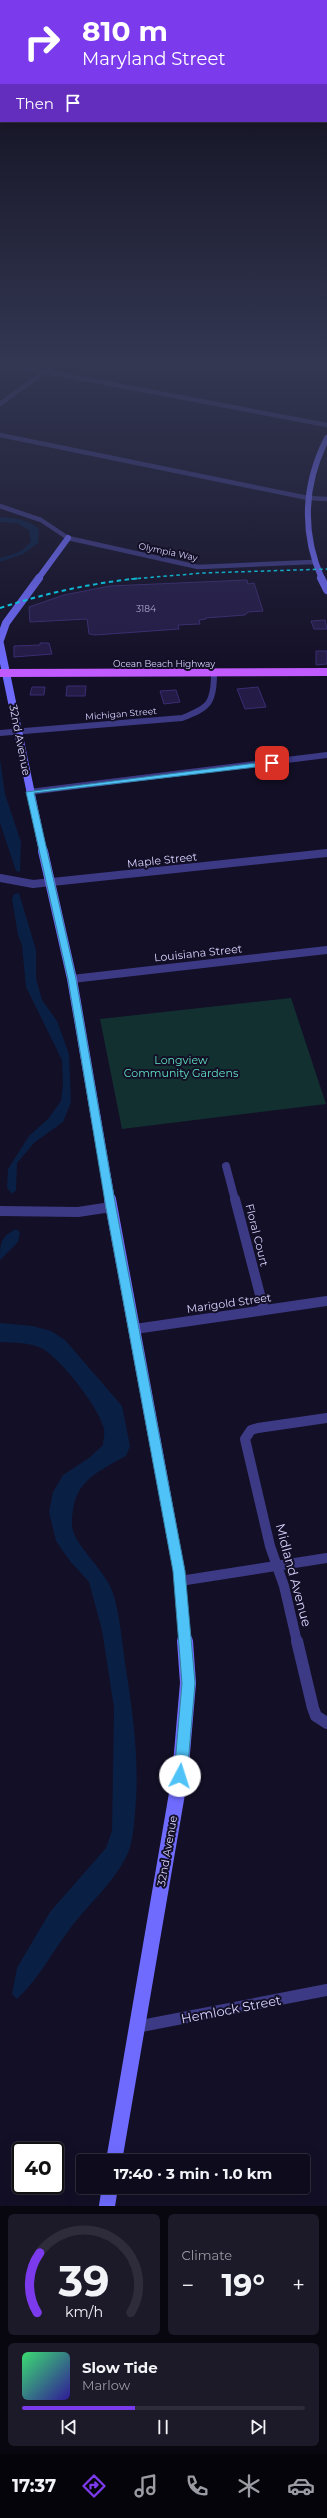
<!DOCTYPE html>
<meta charset="utf-8">
<style>
body{margin:0;font-family:Montserrat,sans-serif;background:#1c1929;color:#f1f3f6;height:100vh;display:flex;flex-direction:column;font-size:15px;white-space:nowrap}
*{box-sizing:border-box;margin:0}
p{font-size:13px;color:#9b9ba3}
.icon{flex:none;width:22px;height:22px;fill:none;stroke:currentColor;stroke-width:2;stroke-linecap:round;stroke-linejoin:round}
.map{position:relative;height:2206px;overflow:hidden}
.drawer{display:flex;flex-direction:column;gap:8px;padding:8px;background:#08060f;flex:1}
.drawer>*{flex:none}
.guide{position:absolute;left:0px;top:0px;width:327px;height:122px;box-shadow:0 4px 16px #0002,0 0 0 1px #2e2b3b;background:#7c3aed;color:#fff;overflow:hidden}
.speed{position:absolute;left:12px;top:2142px;display:flex;gap:8px;font-size:20px;font-weight:700;text-align:center}
.speed>*{display:grid;place-content:center;width:52px;height:52px;border-radius:50%;background:#0e0b1c;box-shadow:0 4px 16px #0002,0 0 0 1px #2e2b3b;line-height:1}
.speed .limit{border:2px solid #111;border-radius:6px;background:#fff;color:#111}
.pin{position:absolute;display:grid;place-items:center;width:34px;height:34px;color:#fff;margin:-17px;border-radius:8px;box-shadow:0 2px 6px #0006}
.me{position:absolute;width:44px;margin:-22px;rotate:5deg;stroke-linejoin:round;filter:drop-shadow(0 0 3px #0008)}
.turn{display:flex;align-items:center;gap:14px;height:84px;padding:0 16px;font-size:18px}
.turn .icon{width:52px;height:52px;stroke-width:2.5}
.turn b{display:block;font-size:28px;line-height:34px}
.then{display:flex;align-items:center;height:38px;padding:0 16px;background:#0003;gap:8px;font-size:15px}
.big{font-size:30px;font-weight:700;line-height:1.1}
.drawer .card{flex:1;display:flex;flex-direction:column;justify-content:center;gap:6px;min-width:0;padding:0 14px;border-radius:6px;background:#1c1929}
.drawer .dial{align-items:center;gap:0}
.dial svg{height:104px;overflow:visible;fill:none;stroke:#2e2b3b;stroke-width:7;stroke-linecap:round;text-anchor:middle}
.dial text{fill:#f1f3f6;stroke:none}
.song{display:flex;align-items:center;gap:12px}
.cover{width:48px;height:48px;border-radius:6px;background:linear-gradient(135deg,hsl(140 70% 55%),hsl(250 70% 35%))}
.played{height:4px;border-radius:2px;background:linear-gradient(90deg,#7c3aed 40%,#2e2b3b 40%)}
.keys{display:flex;justify-content:space-around;direction:ltr}
.heat{display:flex;justify-content:space-between;align-items:center;font-size:22px;direction:ltr}
.drawer .tiles{flex:1;display:grid;gap:8px;grid-template-columns:1fr 1fr}
.card:last-child{grid-column:span 2}
.trip{position:absolute;left:76px;top:2154px;width:234px;height:40px;border-radius:4px;background:#0e0b1c;box-shadow:0 4px 16px #0002,0 0 0 1px #2e2b3b;font-weight:700;line-height:40px;text-align:center}
.menu{display:flex;height:64px;justify-content:space-around;align-items:center;background:#06040b;color:#9b9ba3}
.menu .icon{width:28px;height:28px}
.menu .current{color:#7c3aed}
.menu b{font-size:18px;color:#f1f3f6}
.map>svg:first-child{display:block}
.green{fill:#12302f}
.water{fill:#0a1f44}
.building{fill:#241b47;stroke:#3b2d73}
.lines{fill:none;stroke-linecap:round;stroke-linejoin:round}
.street-far4{stroke:#3d3a85;stroke-width:4.5}
.street-far3{stroke:#3d3a85;stroke-width:6}
.street-far2{stroke:#3d3a85;stroke-width:8}
.street-far1{stroke:#3d3a85;stroke-width:10}
.street{stroke:#3d3a85;stroke-width:12}
.secondary-far4{stroke:#6f6bff;stroke-width:6}
.secondary-far3{stroke:#6f6bff;stroke-width:8}
.secondary-far2{stroke:#6f6bff;stroke-width:10}
.secondary-far1{stroke:#6f6bff;stroke-width:12}
.secondary{stroke:#6f6bff;stroke-width:16}
.primary{stroke:#c25bff;stroke-width:8}
.rail-far1{stroke:#00e5ff;stroke-width:1.5;stroke-dasharray:3.5 3;stroke-linecap:butt}
.rail{stroke:#00e5ff;stroke-width:2;stroke-dasharray:4.5 3.5;stroke-linecap:butt}
.route{fill:#4fc3f7;stroke:#337fa1}
.labels{text-anchor:middle;stroke-width:4;stroke-linejoin:round;paint-order:stroke}
.far-street-label{font-size:9px;fill:#d9d4ff;stroke:#130f26}
.number-label{font-size:9px;fill:#aca6d1}
.street-label{font-size:11px;fill:#d9d4ff;stroke:#130f26}
.park-label{font-size:11px;fill:#5fe0c0;stroke:#130f26}
.near-street-label{font-size:13px;fill:#d9d4ff;stroke:#130f26}
</style>
<div class="map">
<svg width="327" height="2206" viewBox="0 0 327 2206">
<rect width="100%" height="100%" fill="#130f26"/>
<!-- green -->
<polygon class="green" points="291,998 326,1104 122,1129 100,1019"/>
<!-- water -->
<g class="water">
<path d="M0,517C13,518 30,519 39,530L38,543L23,554L0,562V558C12,555 24,552 31,541L29,530L17,523L0,522Z"/>
<polygon points="0,759 5,794 21,842 20,872 16,871 0,823"/>
<polygon points="19,893 36,950 36,978 42,1000 57,1021 69,1054 71,1102 63,1122 35,1142 17,1163 16,1190 12,1194 7,1188 8,1169 29,1136 48,1119 61,1101 63,1083 62,1060 26,987 22,945 18,935 12,899 14,894"/>
<path d="M16,1229L20,1232L18,1242L0,1260C0,1244 0,1237 16,1229Z"/>
<path d="M0,1323L33,1326L51,1331L65,1340L122,1406L130,1446L126,1456C94,1474 72,1482 72,1524C72,1545 107,1570 114,1596C120,1618 122,1640 125,1663C133,1714 140,1762 135,1813C134,1825 133,1841 128,1853C115,1882 88,1904 69,1930C51,1954 39,1978 17,1999L12,1994L17,1968L50,1912L106,1848L112,1831L114,1708L102,1630L89,1582L70,1561L56,1541L49,1512L53,1492L63,1475L89,1458L103,1445C103,1440 105,1434 104,1429C100,1409 61,1359 43,1349C30,1342 14,1343 0,1342Z"/>
</g>
<!-- building -->
<g class="building">
<polygon points="247,580 248,584 254,583 263,611 248,612 245,615 205,618 206,619 199,620 200,624 178,625 179,629 95,635 89,634 87,619 30,622 29,607 64,595 110,586"/>
<polygon points="325,620 327,629 314,629 311,621"/>
<polygon points="40,643 49,643 52,654 14,657 14,646 40,645"/>
<polygon points="316,651 327,651 327,664 316,665"/>
<polygon points="67,686 86,686 85,696 66,696"/>
<polygon points="32,687 45,687 44,695 30,695"/>
<polygon points="258,687 266,707 245,709 237,689"/>
<polygon points="176,690 180,702 164,704 160,691"/>
</g>
<g class="lines">
<!-- street-far4 -->
<g class="street-far4">
<polyline points="5,364 327,425"/>
<polyline points="0,404 55,364"/>
<polyline points="0,435 308,498 327,499"/>
<polyline points="0,506 41,520 68,538 198,567 313,562"/>
</g>
<!-- street-far3 -->
<g class="street-far3">
<path d="M0,733L182,718C208,708 214,704 214,674"/>
<polyline points="29,792 327,755"/>
</g>
<!-- street-far2 -->
<g class="street-far2">
<polyline points="0,878 33,884 327,853"/>
<polyline points="72,979 327,950"/>
<polyline points="226,1166 235,1200"/>
</g>
<!-- street-far1 -->
<g class="street-far1">
<polyline points="235,1199 264,1310"/>
<polyline points="0,1211 78,1212 111,1207"/>
<polyline points="135,1329 327,1301"/>
<polyline points="180,1581 327,1558"/>
<polyline points="297,1642 284,1586 270,1546 245,1439 251,1430 258,1428 327,1418"/>
</g>
<!-- street -->
<g class="street">
<polyline points="297,1641 313,1708 316,1716 327,1723"/>
<polyline points="136,2027 327,1990"/>
</g>
<!-- secondary-far4 -->
<g class="secondary-far4">
<polyline points="38,579 68,538"/>
<path d="M322,579C301,532 304,483 327,438"/>
</g>
<!-- secondary-far3 -->
<g class="secondary-far3">
<polyline points="321,578 327,590"/>
<polyline points="0,640 6,623 39,578"/>
<polyline points="0,644 43,852"/>
</g>
<!-- secondary-far2 -->
<polyline class="secondary-far2" points="43,851 72,979 110,1200"/>
<!-- secondary-far1 -->
<polyline class="secondary-far1" points="110,1199 179,1571 185,1642"/>
<!-- secondary -->
<g class="secondary">
<polyline points="114,2161 180,1776 188,1683 185,1641"/>
<polyline points="107,2206 110,2187"/>
</g>
<!-- primary -->
<polyline class="primary" points="0,673 327,672"/>
<!-- rail-far1 -->
<polyline class="rail-far1" points="131,579 203,573 327,569"/>
<!-- rail -->
<path class="rail" d="M0,608C46,593 92,583 141,578"/>
</g>
<!-- sky -->
<linearGradient id="sky" x2="0" y2="1"><stop stop-color="#0a0815"/><stop offset="0.54" stop-color="#333752"/><stop offset="1" stop-color="#333752" stop-opacity="0"/></linearGradient>
<rect width="327" height="673" fill="url(#sky)"/>
<!-- route -->
<polygon class="route" points="272,761 274,765 34,793 76,979 116,1208 185,1571 195,1683 187,1776 185,1780 180,1782 175,1780 174,1776 182,1683 173,1571 106,1208 68,979 26,792"/>
<g class="labels">
<!-- far-street labels -->
<g class="far-street-label">
<text transform="translate(168 552) rotate(12)" y="3">Olympia Way</text>
<text x="164" y="667">Ocean Beach Highway</text>
<text transform="translate(121 714) rotate(-5)" y="3">Michigan Street</text>
</g>
<!-- number labels -->
<g class="number-label">
<text x="146" y="612">3184</text>
</g>
<!-- street labels -->
<g class="street-label">
<text transform="translate(20 740) rotate(79)" y="4">32nd Avenue</text>
<text transform="translate(162 860) rotate(-6)" y="4">Maple Street</text>
<text transform="translate(198 953) rotate(-6)" y="4">Louisiana Street</text>
<text transform="translate(257 1235) rotate(76)" y="4">Floral Court</text>
<text transform="translate(229 1303) rotate(-8)" y="4">Marigold Street</text>
<text transform="translate(167 1851) rotate(-80)" y="4">32nd Avenue</text>
</g>
<!-- park labels -->
<g class="park-label">
<text x="181" y="1064">Longview<tspan x="181" dy="13">Community Gardens</tspan></text>
</g>
<!-- near-street labels -->
<g class="near-street-label">
<text transform="translate(294 1575) rotate(75)" y="5">Midland Avenue</text>
<text transform="translate(231 2009) rotate(-11)" y="5">Hemlock Street</text>
</g>
</g>
</svg>
<div class="speed"><div class="limit">40</div></div>
<div class="pin" style="left:272px;top:763px;background:#d93025"><svg class="icon" aria-label="arrive" viewBox="0 0 24 24"><path d="M6 21V4h12l-3 4 3 4H6"/></svg></div>
<svg class="me" style="left:180px;top:1776px" viewBox="-20 -20 40 40"><circle r="19" fill="#fff"/><path d="M0-13L10 11 0 6-10 11z" fill="#4fc3f7"/></svg>
<div class="trip">17:40 · 3 min · 1.0 km</div>
<div class="guide">
<div class="turn"><svg class="icon" aria-label="right" viewBox="0 0 24 24"><path d="M7 20v-9h11M14 6l5 5-5 5"/></svg><div><b>810 m</b>Maryland Street</div></div>
<div class="then">Then<svg class="icon" aria-label="arrive" viewBox="0 0 24 24"><path d="M6 21V4h12l-3 4 3 4H6"/></svg></div>
</div>
</div>
<section class="drawer">
<div class="tiles">
<div class="card dial"><svg viewBox="0 0 100 80">
<path d="M14 69A42 42 0 1 1 86 69"/>
<path d="M14 69A42 42 0 0 1 16 23" stroke="#7c3aed"/>
<text x="50" y="56" font-size="32" font-weight="700">39</text>
<text x="50" y="72" font-size="11">km/h</text>
</svg></div>
<div class="card"><p>Climate</p>
<div class="heat"><a>−</a><b class="big">19°</b><a>+</a></div>
</div>
<div class="card">
<div class="song"><i class="cover"></i><div><b>Slow Tide</b><p>Marlow</p></div></div>
<div class="played"></div>
<div class="keys"><svg class="icon" aria-label="previous" viewBox="0 0 24 24"><path d="M18 5L8 12l10 7zM5 5v14"/></svg><svg class="icon" aria-label="pause" viewBox="0 0 24 24"><path d="M8 5v14M16 5v14"/></svg><svg class="icon" aria-label="next" viewBox="0 0 24 24"><path d="M6 5l10 7-10 7zM19 5v14"/></svg></div>
</div>
</div>
</section>
<nav class="menu">
<b>17:37</b>
<svg class="icon current" aria-label="directions" viewBox="0 0 24 24"><path d="M12 3l9 9-9 9-9-9zM9 14v-3h6M13 9l2 2-2 2"/></svg>
<svg class="icon" aria-label="music" viewBox="0 0 24 24"><path d="M9 18V5l10-2v13"/><circle cx="6" cy="18" r="3"/><circle cx="16" cy="16" r="3"/></svg>
<svg class="icon" aria-label="phone" viewBox="0 0 24 24"><path d="M5 4h4l2 5-3 2q2 4 5 5l2-3 5 2v4C11 20 4 13 5 4z"/></svg>
<svg class="icon" aria-label="climate" viewBox="0 0 24 24"><path d="M12 3v18M4 7l16 10M4 17L20 7"/></svg>
<svg class="icon" aria-label="car" viewBox="0 0 24 24"><path d="M5 17H2v-5l4-1 3-4h7l3 4 3 1v5h-3M9 17h6M6 11h13"/><circle cx="7" cy="17" r="2"/><circle cx="17" cy="17" r="2"/></svg>
</nav>
